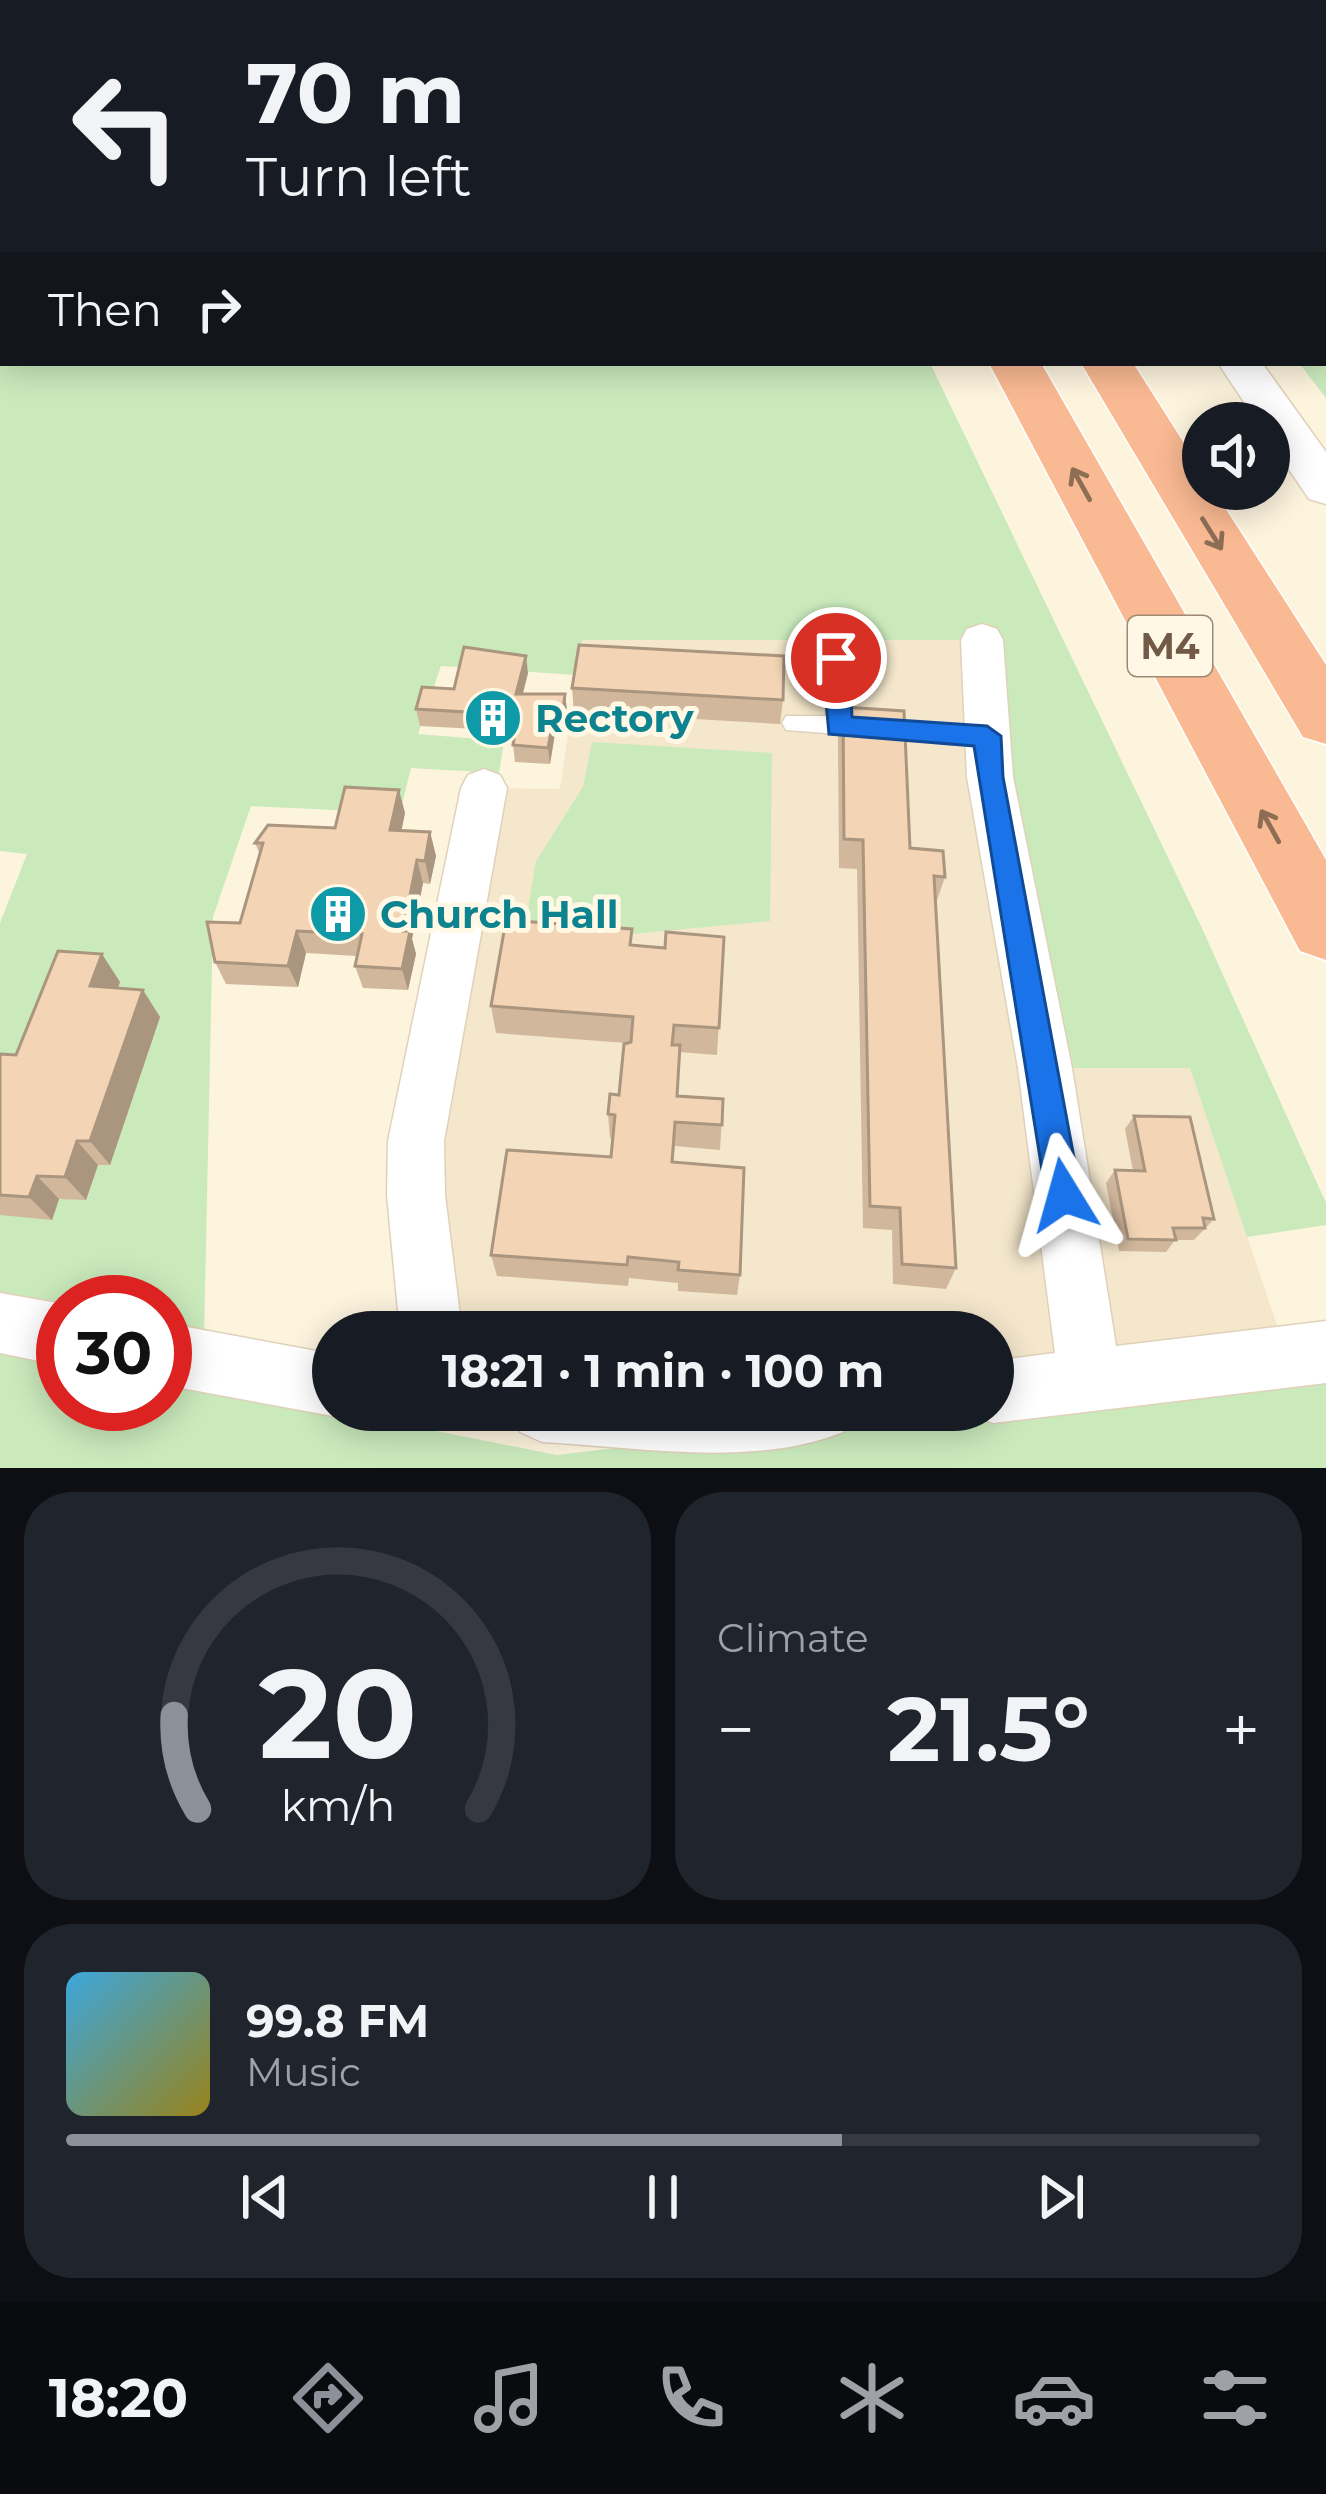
<!DOCTYPE html>
<meta charset="utf-8">
<style>
body{margin:0;font-family:Montserrat,sans-serif;background:#20242c;color:#f1f3f6;height:100vh;display:flex;flex-direction:column;font-size:45px;white-space:nowrap}
*{box-sizing:border-box;margin:0}
p{font-size:39px;color:#9ea1a6}
.icon{flex:none;width:66px;height:66px;fill:none;stroke:currentColor;stroke-width:2;stroke-linecap:round;stroke-linejoin:round}
.map{position:relative;height:1468px;overflow:hidden}
.side{display:flex;flex-direction:column;gap:24px;padding:24px;background:#0d0f14;flex:1}
.side>*{flex:none}
.top-card{position:absolute;left:0px;top:0px;width:1326px;height:366px;box-shadow:0 6px 30px #0003;background:#171b24;color:#f1f3f6;overflow:hidden}
.buttons{position:absolute;left:1182px;top:402px;display:grid;gap:24px}
.buttons a{display:grid;place-items:center;width:108px;height:108px;border-radius:50%;background:#171b24;box-shadow:0 6px 30px #0003;font-size:60px}
.speed{position:absolute;left:36px;top:1275px;display:flex;gap:24px;font-size:60px;font-weight:700;text-align:center}
.speed>*{display:grid;place-content:center;width:156px;height:156px;border-radius:50%;background:#171b24;box-shadow:0 6px 30px #0003;line-height:1}
.speed .limit{border:18px solid #d22;background:#fff;color:#111}
.pin{position:absolute;display:grid;place-items:center;width:102px;height:102px;color:#fff;margin:-51px;border:6px solid #fff;border-radius:50%;box-shadow:0 3px 12px #0007}
.me{position:absolute;width:132px;margin:-66px;rotate:352deg;stroke-linejoin:round;filter:drop-shadow(0 0 9px #0008)}
.turn{display:flex;align-items:center;gap:42px;height:252px;padding:0 48px;font-size:54px}
.turn .icon{width:156px;height:156px;stroke-width:2.5}
.turn b{display:block;font-size:84px;line-height:102px}
.then{display:flex;align-items:center;height:114px;padding:0 48px;background:#0003;gap:24px;font-size:45px}
.big{font-size:90px;font-weight:700;line-height:1.1}
.side .tile{flex:1;display:flex;flex-direction:column;justify-content:center;gap:18px;min-width:0;padding:0 42px;border-radius:48px;background:#20242c}
.side .dial{align-items:center;gap:0}
.dial svg{height:312px;overflow:visible;fill:none;stroke:#363941;stroke-width:7;stroke-linecap:round;text-anchor:middle}
.dial text{fill:#f1f3f6;stroke:none}
.song{display:flex;align-items:center;gap:36px}
.cover{width:144px;height:144px;border-radius:18px;background:linear-gradient(135deg,hsl(200 70% 55%),hsl(50 70% 35%))}
.played{height:12px;border-radius:6px;background:linear-gradient(90deg,#8c9099 65%,#363941 65%)}
.keys{display:flex;justify-content:space-around;direction:ltr}
.heat{display:flex;justify-content:space-between;align-items:center;font-size:66px;direction:ltr}
.side .tiles{flex:1;display:grid;gap:24px;grid-template-columns:1fr 1fr}
.tile:last-child{grid-column:span 2}
.trip{position:absolute;left:312px;top:1311px;width:702px;height:120px;border-radius:60px;background:#171b24;box-shadow:0 6px 30px #0003;font-weight:700;line-height:120px;text-align:center}
.menu{display:flex;height:192px;justify-content:space-around;align-items:center;background:#090b0e;color:#9ea1a6}
.menu .icon{width:84px;height:84px}
.menu .selected{color:#8c9099}
.menu b{font-size:54px;color:#f1f3f6}
.map>svg:first-child{display:block}
.residential{fill:#f4e7cc}
.green{fill:#caeabc}
.lines{fill:none;stroke-linecap:round;stroke-linejoin:round}
.service-casing{stroke:#e0d1ba;stroke-width:3}
.minor-casing{stroke:#e0d1ba;stroke-width:3}
.tertiary-casing{stroke:#e0d1ba;stroke-width:3}
.motorway-casing{stroke:#fff;stroke-width:3}
.service{fill:#fff;fill-rule:evenodd}
.minor{fill:#fff;fill-rule:evenodd}
.tertiary{fill:#fff;fill-rule:evenodd}
.motorway{fill:#f9b992;fill-rule:evenodd}
.wall{fill:#d1b79c}
.shaded-wall{fill:#aa957f}
.building{fill:#f3d5b5;stroke:#aa957f;stroke-width:3}
.oneway{stroke:#8d6e55}
.route{fill:#1a73e8;stroke:#114b97;stroke-width:3}
.labels{text-anchor:middle;stroke-width:10;stroke-linejoin:round;paint-order:stroke}
.shield{fill:#fff8e4;stroke:#9c8a75;stroke-width:3}
.shield-label{font-size:36px;font-weight:bold;fill:#725b46}
.culture-label{font-size:39px;font-weight:bold;fill:#0d838f;stroke:#fff8e4;text-anchor:start}
</style>
<div class="map">
<svg width="1326" height="1468" viewBox="0 0 1326 1468">
<rect width="100%" height="100%" fill="#fdf4de"/>
<!-- residential -->
<polygon class="residential" points="582,640 982,640 1054,1068 1191,1068 1288,1358 993,1394 993,1332 431,1332 416,1195 484,788 560,789"/>
<!-- green -->
<g class="green">
<polygon points="1323,25 1326,25 1326,398 1299,363 1323,363"/>
<polygon points="0,281 3,363 930,363 1201,926 1326,1203 1326,1225 1247,1237 1190,1068 1054,1068 990,640 582,640 576,675 441,666 418,734 504,741 499,773 411,768 400,813 251,806 213,917 204,1339 165,1330 165,1302 63,1302 63,1307 0,1292 0,923 27,854 0,851"/>
<polygon points="592,742 772,753 770,921 558,941 523,939 536,861 583,787"/>
<polygon points="0,1344 63,1357 63,1404 165,1404 165,1377 557,1455 931,1410 993,1410 1326,1362 1326,1468 0,1468"/>
</g>
<g class="lines">
<!-- service casing -->
<g class="service-casing">
<polygon id="service" points="835,650 846,658 850,718 987,727 995,729 999,736 995,743 987,745 786,730 782,723 786,716 826,716 824,658"/>
</g>
<!-- minor casing -->
<g class="minor-casing">
<g id="minor">
<polygon points="982,624 997,629 1003,640 1013,777 1072,1068 1116,1346 1326,1321 1326,1383 993,1423 971,1414 969,1410 993,1410 993,1361 1055,1353 1018,1068 967,777 961,640 967,629"/>
<polygon points="484,769 500,775 507,788 444,1141 445,1195 462,1332 400,1332 387,1195 388,1141 461,788 468,775"/>
<polygon points="0,1293 63,1304 63,1366 0,1353"/>
<polygon points="165,1323 333,1354 333,1410 348,1410 333,1416 165,1385"/>
<path d="M510,1410H853L843,1432C754,1468 637,1447 542,1442L520,1432Z"/>
</g>
</g>
<!-- tertiary casing -->
<g class="tertiary-casing">
<g id="tertiary">
<polygon points="965,0 997,0 999,3 967,3"/>
<polygon points="1218,363 1262,363 1326,452 1326,504 1309,499 1269,440 1269,423 1258,423"/>
</g>
</g>
<!-- motorway casing -->
<g class="motorway-casing">
<g id="motorway">
<polygon points="800,0 838,0 840,3 802,3"/>
<polygon points="867,0 905,0 907,3 869,3"/>
<polygon points="989,363 1041,363 1326,860 1326,960 1300,951"/>
<polygon points="1081,363 1133,363 1203,473 1203,489 1213,489 1326,665 1326,744 1303,737"/>
</g>
</g>
<!-- service -->
<use href="#service" class="service"/>
<!-- minor -->
<use href="#minor" class="minor"/>
<!-- tertiary -->
<use href="#tertiary" class="tertiary"/>
<!-- motorway -->
<use href="#motorway" class="motorway"/>
</g>
<!-- wall -->
<g class="wall">
<polygon points="528,673 523,694 565,694 567,711 563,734 555,733 550,764 515,762 513,745 515,731 420,726 416,709 454,689"/>
<polygon points="572,688 783,700 780,724 574,712"/>
<polygon points="843,707 910,848 945,877 935,906 956,1268 946,1289 893,1284 892,1230 863,1228 857,869 839,868 838,738"/>
<polygon points="405,813 401,831 430,832 436,856 430,884 423,883 412,939 416,954 408,990 363,988 355,966 357,956 306,953 298,987 226,984 215,962 240,923 260,855 255,843"/>
<polygon points="724,937 717,1055 679,1052 678,1096 723,1099 720,1150 675,1146 673,1162 740,1275 737,1295 678,1291 678,1283 629,1278 628,1286 497,1276 491,1255 611,1157 613,1139 610,1138 608,1114 619,1095 626,1043 496,1033 491,1006 632,946 665,948"/>
<polygon points="120,982 118,988 160,1017 110,1165 98,1165 86,1200 59,1199 52,1220 0,1215 0,1054 16,1055"/>
<polygon points="1134,1116 1214,1219 1194,1240 1175,1240 1166,1252 1119,1251 1106,1183 1115,1170 1133,1171 1125,1129"/>
</g>
<!-- shaded-wall -->
<g class="shaded-wall">
<polygon points="526,656 528,673 518,711 516,694"/>
<polygon points="565,694 567,711 563,734 562,717"/>
<polygon points="554,716 555,733 550,764 548,748"/>
<polygon points="399,790 405,813 397,853 390,830"/>
<polygon points="430,832 436,856 430,884 425,861"/>
<polygon points="417,860 423,883 412,939 416,954 408,990 402,969 403,931"/>
<polygon points="297,931 306,953 298,987 288,966"/>
<polygon points="102,954 120,982 108,1013 90,986"/>
<polygon points="143,990 160,1017 110,1165 90,1141"/>
<polygon points="77,1141 98,1165 86,1200 65,1177"/>
<polygon points="37,1176 59,1199 52,1220 29,1197"/>
</g>
<!-- building -->
<g class="building">
<polygon points="579,645 784,656 783,700 572,688"/>
<polygon points="464,647 526,656 516,694 565,694 562,717 554,716 548,748 513,745 518,715 416,709 422,687 454,689"/>
<polygon points="843,707 904,711 910,848 943,851 945,877 934,876 956,1268 902,1264 900,1208 870,1206 863,840 844,839"/>
<polygon points="345,787 399,790 390,830 430,832 425,861 417,860 403,931 410,931 402,969 355,966 362,934 297,931 288,966 215,962 207,922 240,923 263,843 255,843 268,825 335,828"/>
<polygon points="506,920 632,929 630,945 665,948 666,932 724,937 719,1028 674,1025 672,1045 680,1045 677,1096 723,1099 722,1125 675,1122 672,1162 744,1168 740,1275 678,1270 679,1262 628,1257 627,1265 491,1255 507,1150 611,1157 615,1115 608,1114 610,1094 619,1095 624,1044 631,1042 633,1017 491,1006"/>
<polygon points="58,951 102,954 90,986 143,990 90,1141 77,1141 65,1177 37,1176 29,1197 0,1195 0,1054 16,1055"/>
<polygon points="1134,1116 1190,1117 1214,1219 1203,1218 1205,1228 1173,1228 1176,1240 1128,1239 1115,1170 1145,1171"/>
</g>
<!-- one-way arrows -->
<defs><path id="oneway-shaft" d="M-6 0H5M1.5-3L5.5 0L1.5 3" fill="none" stroke-width="1.6" stroke-linecap="round" stroke-linejoin="round" transform="scale(3)"/></defs>
<g class="oneway">
<use href="#oneway-shaft" transform="translate(1081 484) rotate(-119)"/>
<use href="#oneway-shaft" transform="translate(1212 534) rotate(58)"/>
<use href="#oneway-shaft" transform="translate(1270 826) rotate(-119)"/>
</g>
<!-- route -->
<polygon class="route" points="836,649 849,658 852,717 987,726 1001,736 1003,777 1081,1195 1076,1207 1064,1212 1051,1207 1046,1195 974,746 829,734 822,658"/>
<!-- icons -->
<defs>
<g id="building-disc" transform="scale(3)"><circle r="9.5" fill="#0f9aa8" stroke="#fff8e4"/><path d="M-4-6H4V6H1V3H-1V6H-4ZM-2.5-4.3h1.7v1.8h-1.7ZM.8-4.3h1.7v1.8H.8ZM-2.5-1h1.7V.8h-1.7ZM.8-1h1.7V.8H.8Z" fill="#fff"/></g>
</defs>
<g fill-rule="evenodd">
<use href="#building-disc" x="493" y="718"/>
<use href="#building-disc" x="338" y="914"/>
</g>
<g class="labels">
<!-- shield labels -->
<rect class="shield" x="1128" y="616" width="84" height="60" rx="9"/>
<g class="shield-label">
<text x="1170" y="659">M4</text>
</g>
<!-- culture labels -->
<g class="culture-label">
<text x="535" y="732">Rectory</text>
<text x="380" y="928">Church Hall</text>
</g>
</g>
</svg>
<div class="buttons">
<a><svg class="icon" aria-label="sound" viewBox="0 0 24 24"><path d="M4 9h4l5-4v14l-5-4H4zM17 9q2 3 0 6"/></svg></a>
</div>
<div class="speed"><div class="limit">30</div></div>
<div class="pin" style="left:836px;top:658px;background:#d93025"><svg class="icon" aria-label="arrive" viewBox="0 0 24 24"><path d="M6 21V4h12l-3 4 3 4H6"/></svg></div>
<svg class="me" style="left:1064px;top:1195px" viewBox="-20 -20 40 40"><path d="M0-17L14 15 0 8-14 15z" fill="#1a73e8" stroke="#fff" stroke-width="4"/></svg>
<div class="trip">18:21 · 1 min · 100 m</div>
<div class="top-card">
<div class="turn"><svg class="icon" aria-label="left" viewBox="0 0 24 24"><path d="M17 20v-9H6M10 6l-5 5 5 5"/></svg><div><b>70 m</b>Turn left</div></div>
<div class="then">Then<svg class="icon" aria-label="right" viewBox="0 0 24 24"><path d="M7 20v-9h11M14 6l5 5-5 5"/></svg></div>
</div>
</div>
<section class="side">
<div class="tiles">
<div class="tile dial"><svg viewBox="0 0 100 80">
<path d="M14 69A42 42 0 1 1 86 69"/>
<path d="M14 69A42 42 0 0 1 8 45" stroke="#8c9099"/>
<text x="50" y="56" font-size="32" font-weight="700">20</text>
<text x="50" y="72" font-size="11">km/h</text>
</svg></div>
<div class="tile"><p>Climate</p>
<div class="heat"><a>−</a><b class="big">21.5°</b><a>+</a></div>
</div>
<div class="tile">
<div class="song"><i class="cover"></i><div><b>99.8 FM</b><p>Music</p></div></div>
<div class="played"></div>
<div class="keys"><svg class="icon" aria-label="previous" viewBox="0 0 24 24"><path d="M18 5L8 12l10 7zM5 5v14"/></svg><svg class="icon" aria-label="pause" viewBox="0 0 24 24"><path d="M8 5v14M16 5v14"/></svg><svg class="icon" aria-label="next" viewBox="0 0 24 24"><path d="M6 5l10 7-10 7zM19 5v14"/></svg></div>
</div>
</div>
</section>
<nav class="menu">
<b>18:20</b>
<svg class="icon selected" aria-label="directions" viewBox="0 0 24 24"><path d="M12 3l9 9-9 9-9-9zM9 14v-3h6M13 9l2 2-2 2"/></svg>
<svg class="icon" aria-label="music" viewBox="0 0 24 24"><path d="M9 18V5l10-2v13"/><circle cx="6" cy="18" r="3"/><circle cx="16" cy="16" r="3"/></svg>
<svg class="icon" aria-label="phone" viewBox="0 0 24 24"><path d="M5 4h4l2 5-3 2q2 4 5 5l2-3 5 2v4C11 20 4 13 5 4z"/></svg>
<svg class="icon" aria-label="climate" viewBox="0 0 24 24"><path d="M12 3v18M4 7l16 10M4 17L20 7"/></svg>
<svg class="icon" aria-label="car" viewBox="0 0 24 24"><path d="M5 17H2v-5l4-1 3-4h7l3 4 3 1v5h-3M9 17h6M6 11h13"/><circle cx="7" cy="17" r="2"/><circle cx="17" cy="17" r="2"/></svg>
<svg class="icon" aria-label="filters" viewBox="0 0 24 24"><path d="M4 7h16M4 17h16"/><circle cx="9" cy="7" r="2"/><circle cx="15" cy="17" r="2"/></svg>
</nav>
